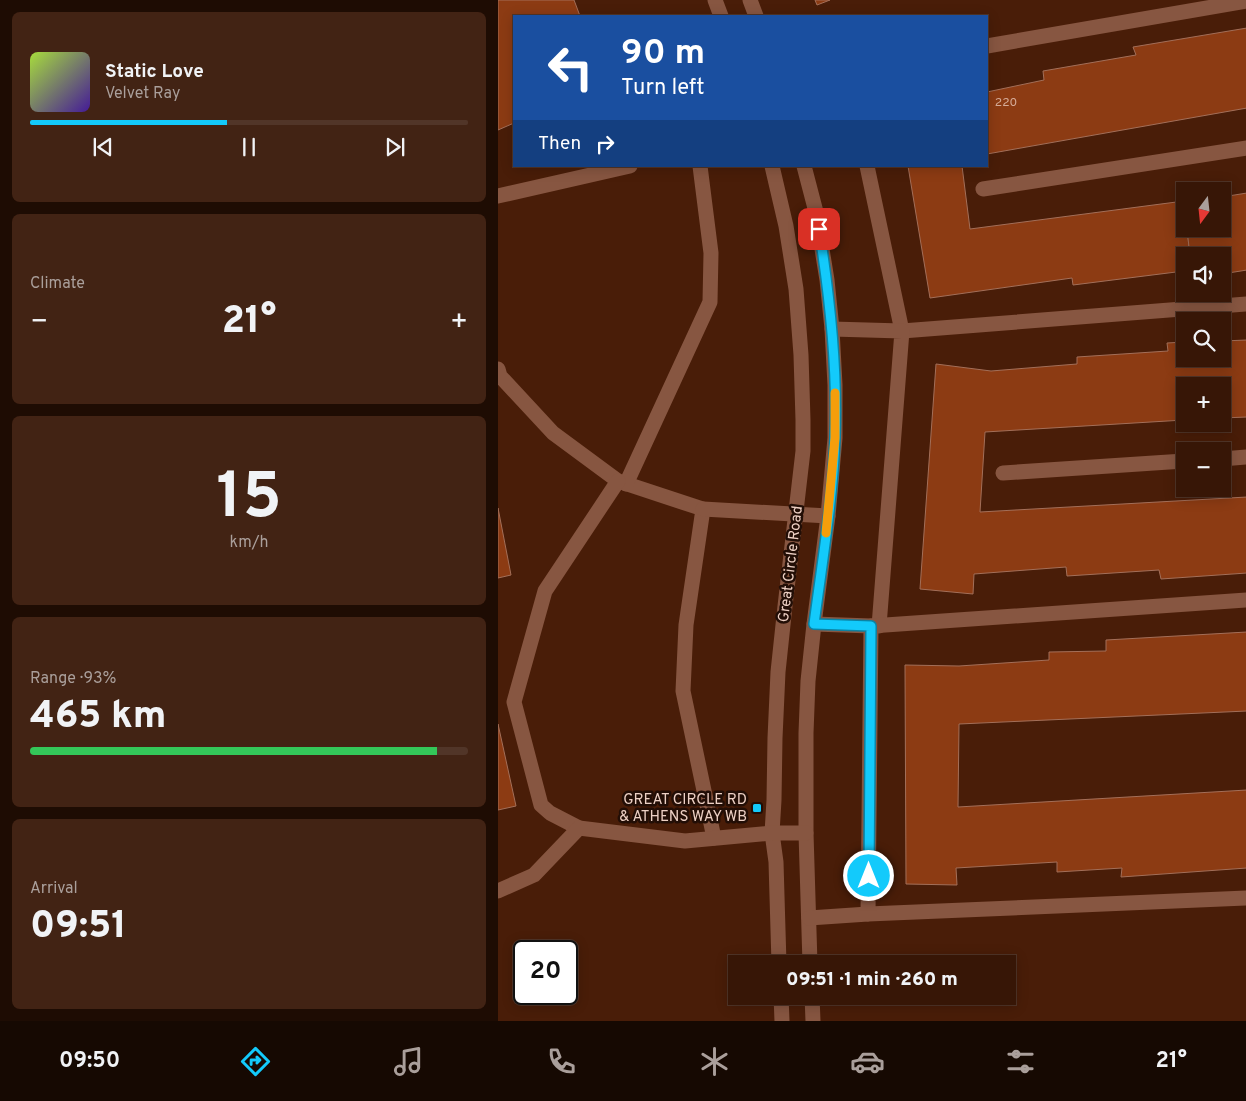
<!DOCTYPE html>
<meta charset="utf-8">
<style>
body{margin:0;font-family:Overpass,sans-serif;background:#422314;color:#f1f3f6;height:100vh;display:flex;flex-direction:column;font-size:19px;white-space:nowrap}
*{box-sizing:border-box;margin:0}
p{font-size:16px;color:#aa9f9b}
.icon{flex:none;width:28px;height:28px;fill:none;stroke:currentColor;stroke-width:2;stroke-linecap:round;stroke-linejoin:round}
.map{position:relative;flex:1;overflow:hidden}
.drawer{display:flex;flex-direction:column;gap:12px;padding:12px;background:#1e0c03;width:498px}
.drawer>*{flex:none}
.banner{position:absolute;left:15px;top:15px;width:475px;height:152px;border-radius:0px;box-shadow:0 2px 12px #0003,0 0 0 1px #513528;background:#1a4fa0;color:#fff;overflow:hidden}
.needle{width:32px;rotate:195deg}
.fabs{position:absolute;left:678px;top:182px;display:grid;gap:10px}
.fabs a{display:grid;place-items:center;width:55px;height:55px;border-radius:0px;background:#371606;box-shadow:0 2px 12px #0003,0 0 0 1px #513528;font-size:25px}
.speed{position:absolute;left:15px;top:940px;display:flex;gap:10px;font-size:25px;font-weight:700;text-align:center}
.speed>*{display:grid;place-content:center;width:65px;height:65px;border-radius:50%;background:#371606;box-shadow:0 2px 12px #0003,0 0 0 1px #513528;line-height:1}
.speed .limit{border:2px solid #111;border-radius:8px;background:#fff;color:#111}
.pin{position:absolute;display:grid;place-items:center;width:42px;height:42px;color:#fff;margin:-21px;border-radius:10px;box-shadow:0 2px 8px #0006}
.me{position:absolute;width:55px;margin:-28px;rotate:0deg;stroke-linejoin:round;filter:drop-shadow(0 0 4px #0008)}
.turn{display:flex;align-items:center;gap:18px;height:105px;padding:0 25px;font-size:22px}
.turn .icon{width:65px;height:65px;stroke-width:2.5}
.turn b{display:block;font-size:35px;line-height:42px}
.then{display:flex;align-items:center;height:48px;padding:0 25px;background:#0003;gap:10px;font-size:19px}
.big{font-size:38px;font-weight:800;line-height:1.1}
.drawer .tile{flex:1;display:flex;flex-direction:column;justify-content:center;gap:8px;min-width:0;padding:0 18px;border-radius:8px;background:#422314}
.drawer .dial{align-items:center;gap:0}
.dial b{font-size:65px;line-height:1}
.song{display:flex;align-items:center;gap:15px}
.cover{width:60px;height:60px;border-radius:8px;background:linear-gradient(135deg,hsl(80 70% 55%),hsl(260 70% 35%))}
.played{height:5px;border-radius:2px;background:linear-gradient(90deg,#13cafb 45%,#513528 45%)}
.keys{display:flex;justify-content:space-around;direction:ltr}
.heat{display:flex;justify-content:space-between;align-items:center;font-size:28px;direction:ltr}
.charge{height:8px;border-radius:4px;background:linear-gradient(90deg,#34c759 93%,#513528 0)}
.trip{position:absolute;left:230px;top:955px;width:288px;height:50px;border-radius:0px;background:#371606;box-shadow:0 2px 12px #0003,0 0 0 1px #513528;font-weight:800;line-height:50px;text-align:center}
.menu{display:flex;height:80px;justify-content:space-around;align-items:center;background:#160902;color:#aa9f9b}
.menu .icon{width:35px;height:35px}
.menu .current{color:#13cafb}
.menu b{font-size:22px;color:#f1f3f6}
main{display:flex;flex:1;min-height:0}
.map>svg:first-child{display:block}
.building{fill:#8c3b13;stroke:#a36f59}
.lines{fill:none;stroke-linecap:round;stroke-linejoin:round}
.minor{stroke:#875641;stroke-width:15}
.route-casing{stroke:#0c83a3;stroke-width:12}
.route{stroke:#13cafb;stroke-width:9}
.slow{stroke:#f59e0b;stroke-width:9}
.poi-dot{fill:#13cafb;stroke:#220e06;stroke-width:2}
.labels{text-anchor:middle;stroke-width:5;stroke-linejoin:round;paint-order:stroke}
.number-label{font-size:12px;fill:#d5ab98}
.street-label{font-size:15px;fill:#edd0c4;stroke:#220e06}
.poi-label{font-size:15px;fill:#edd0c4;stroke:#220e06;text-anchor:end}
</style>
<main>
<section class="drawer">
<div class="tile">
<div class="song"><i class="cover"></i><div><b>Static Love</b><p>Velvet Ray</p></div></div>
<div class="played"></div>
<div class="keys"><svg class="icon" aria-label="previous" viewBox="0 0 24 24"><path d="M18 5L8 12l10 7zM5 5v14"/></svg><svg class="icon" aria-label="pause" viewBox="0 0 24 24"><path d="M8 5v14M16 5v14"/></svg><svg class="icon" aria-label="next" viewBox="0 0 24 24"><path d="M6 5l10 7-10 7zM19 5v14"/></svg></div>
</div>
<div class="tile"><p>Climate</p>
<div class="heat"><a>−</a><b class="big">21°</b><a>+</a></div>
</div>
<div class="tile dial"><b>15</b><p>km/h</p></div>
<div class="tile"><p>Range · 93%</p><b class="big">465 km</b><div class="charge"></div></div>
<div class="tile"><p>Arrival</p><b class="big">09:51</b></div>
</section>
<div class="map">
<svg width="749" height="1021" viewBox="0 0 749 1021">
<rect width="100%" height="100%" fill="#491d08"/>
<!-- building -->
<g class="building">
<polygon points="0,0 76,0 82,16 16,16 16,123 0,130"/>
<polygon points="317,0 332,0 319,5"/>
<polygon points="749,28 749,108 489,154 489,92 546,80 545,71 638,55 635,47"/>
<polygon points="410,166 464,166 472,229 686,201 686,229 689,229 692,256 686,256 686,271 575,285 574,278 432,298"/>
<polygon points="749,193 749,270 724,274 724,256 692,256 689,229 724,229 724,197"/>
<polygon points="749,340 749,417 724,418 724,386 686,386 686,420 487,432 482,512 749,497 749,573 663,579 661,570 569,576 568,567 476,574 475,594 422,589 438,364 493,371 579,364 579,357 670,351 669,343 686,342 686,359 724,359 724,341"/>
<polygon points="0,508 13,575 0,578"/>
<polygon points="749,632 749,711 461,724 460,807 749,790 749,868 623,877 624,868 559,872 559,862 458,868 459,885 408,884 407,665 461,666 551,660 551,652 608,651 608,640"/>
<polygon points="0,724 18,806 0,810"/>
</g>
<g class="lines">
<!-- minor -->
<g class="minor">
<polyline points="217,0 223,16"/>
<polyline points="252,0 258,16"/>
<polyline points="489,46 749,1"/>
<polyline points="274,166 288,226 298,289 303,355 305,420 305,451 287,606 280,672 277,738 276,800 274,833 278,862 281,964"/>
<polyline points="306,166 318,212 329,280 334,329 337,385 337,438 330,516 316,624 310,681 308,733 308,833 312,964"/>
<polyline points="369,166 404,331 749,304"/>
<polyline points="485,189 749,148"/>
<polyline points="0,196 132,166"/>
<polyline points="334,329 404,331 381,626"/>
<polyline points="0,369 2,376 55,433 120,481 205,509 188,625 185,691 216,838"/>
<polyline points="724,459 749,457"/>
<polyline points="505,473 686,461"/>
<polyline points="128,484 212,302 213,253 202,166"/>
<polyline points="205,509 330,516"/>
<polyline points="316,624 373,626 370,914"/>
<polyline points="373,626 749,600"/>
<polyline points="81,828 52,813 43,805 16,702 47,591 120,481"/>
<polyline points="0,891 36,875 81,828 187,841 274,833 308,833"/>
<polyline points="311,918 370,914 749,898"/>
<polyline points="283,996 284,1021"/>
<polyline points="314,996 315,1021"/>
</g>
</g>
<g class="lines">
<!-- route casing -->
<g class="route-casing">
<path id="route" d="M321,229C332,298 340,368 337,438C335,499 324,563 316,624L373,626L371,876"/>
</g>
<!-- route -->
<use href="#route" class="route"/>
<!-- slow -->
<polyline class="slow" points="328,533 337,438 337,393"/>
</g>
<!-- markers -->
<rect class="poi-dot" x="254" y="803" width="10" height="10" rx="2.5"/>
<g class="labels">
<!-- number labels -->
<g class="number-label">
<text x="508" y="106">220</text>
</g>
<!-- street labels -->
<g class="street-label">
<text transform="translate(292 564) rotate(-83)" y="5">Great Circle Road</text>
</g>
<!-- poi labels -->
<g class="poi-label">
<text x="249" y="804">GREAT CIRCLE RD<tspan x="249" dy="17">&amp; ATHENS WAY WB</tspan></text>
</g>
</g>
</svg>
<div class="fabs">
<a><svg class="needle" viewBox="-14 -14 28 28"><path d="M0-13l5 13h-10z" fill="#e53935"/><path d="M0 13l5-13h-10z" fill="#aa9f9b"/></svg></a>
<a><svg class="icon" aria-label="sound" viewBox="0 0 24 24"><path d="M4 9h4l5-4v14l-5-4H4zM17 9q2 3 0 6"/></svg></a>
<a><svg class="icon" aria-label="search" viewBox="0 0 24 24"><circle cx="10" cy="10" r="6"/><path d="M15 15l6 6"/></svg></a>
<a>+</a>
<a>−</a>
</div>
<div class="speed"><div class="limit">20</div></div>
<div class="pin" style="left:321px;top:229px;background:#d93025"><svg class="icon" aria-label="arrive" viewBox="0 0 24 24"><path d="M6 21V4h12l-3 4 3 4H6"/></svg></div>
<svg class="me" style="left:371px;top:876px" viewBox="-20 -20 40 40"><circle r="17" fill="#13cafb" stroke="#fff" stroke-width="3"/><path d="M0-11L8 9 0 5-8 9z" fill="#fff"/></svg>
<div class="trip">09:51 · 1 min · 260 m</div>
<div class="banner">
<div class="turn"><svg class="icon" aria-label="left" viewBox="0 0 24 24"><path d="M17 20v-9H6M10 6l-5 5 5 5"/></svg><div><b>90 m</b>Turn left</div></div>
<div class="then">Then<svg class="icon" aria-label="right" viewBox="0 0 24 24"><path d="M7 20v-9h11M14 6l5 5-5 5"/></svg></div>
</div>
</div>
</main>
<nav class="menu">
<b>09:50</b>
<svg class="icon current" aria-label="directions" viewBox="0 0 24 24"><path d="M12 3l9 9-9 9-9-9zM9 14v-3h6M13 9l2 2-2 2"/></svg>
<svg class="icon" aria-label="music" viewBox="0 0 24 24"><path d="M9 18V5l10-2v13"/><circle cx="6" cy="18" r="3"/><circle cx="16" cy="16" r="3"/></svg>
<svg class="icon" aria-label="phone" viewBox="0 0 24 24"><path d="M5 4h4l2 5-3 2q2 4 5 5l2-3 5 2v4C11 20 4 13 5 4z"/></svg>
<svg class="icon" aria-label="climate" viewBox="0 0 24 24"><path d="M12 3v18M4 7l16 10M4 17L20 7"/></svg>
<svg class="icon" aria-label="car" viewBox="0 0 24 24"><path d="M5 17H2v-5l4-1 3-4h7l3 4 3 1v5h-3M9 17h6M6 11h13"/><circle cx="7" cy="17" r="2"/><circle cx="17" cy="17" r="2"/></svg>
<svg class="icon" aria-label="filters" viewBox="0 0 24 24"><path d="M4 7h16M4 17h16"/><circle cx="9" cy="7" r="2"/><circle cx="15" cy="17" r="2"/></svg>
<b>21°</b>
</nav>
